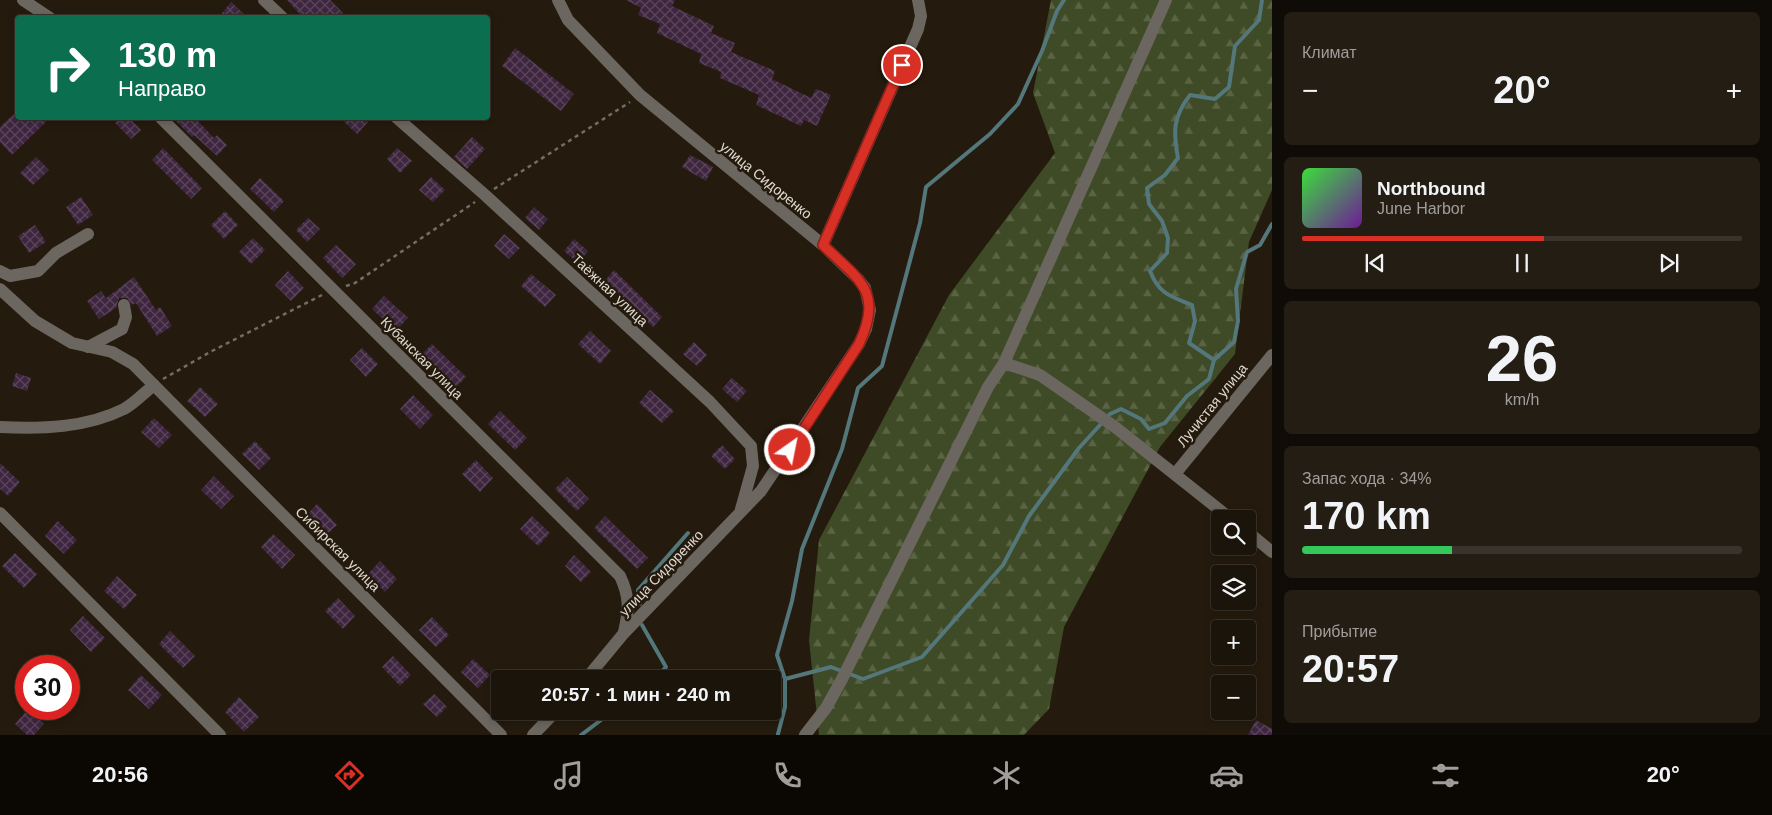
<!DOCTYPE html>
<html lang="ru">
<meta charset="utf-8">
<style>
body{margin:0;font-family:Helvetica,sans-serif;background:#241d13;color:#f1f3f6;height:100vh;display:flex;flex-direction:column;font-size:19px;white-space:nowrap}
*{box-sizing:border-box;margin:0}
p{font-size:16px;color:#a09e9c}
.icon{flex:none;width:28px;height:28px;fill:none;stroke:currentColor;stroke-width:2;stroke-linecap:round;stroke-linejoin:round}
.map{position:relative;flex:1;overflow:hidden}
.drawer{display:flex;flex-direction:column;gap:12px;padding:12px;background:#0f0b06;width:500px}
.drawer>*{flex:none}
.hud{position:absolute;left:15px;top:15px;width:475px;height:105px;border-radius:5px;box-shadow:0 2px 8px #0003,0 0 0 1px #39332b;background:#0b6e4f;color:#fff;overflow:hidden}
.fabs{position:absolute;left:1211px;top:510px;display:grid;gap:10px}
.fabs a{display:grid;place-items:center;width:45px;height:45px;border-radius:5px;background:#1b140a;box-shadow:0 2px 8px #0003,0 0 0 1px #39332b;font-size:25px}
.speed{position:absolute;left:15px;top:655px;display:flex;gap:10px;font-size:25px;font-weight:700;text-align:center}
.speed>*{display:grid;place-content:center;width:65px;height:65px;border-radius:50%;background:#1b140a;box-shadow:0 2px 8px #0003,0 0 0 1px #39332b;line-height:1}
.speed .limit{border:8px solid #d22;background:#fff;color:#111}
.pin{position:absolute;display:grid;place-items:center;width:42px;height:42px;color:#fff;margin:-21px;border:2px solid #fff;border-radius:50%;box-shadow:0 1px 5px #0007}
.me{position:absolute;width:55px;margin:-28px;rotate:33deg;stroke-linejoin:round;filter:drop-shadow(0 0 4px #0008)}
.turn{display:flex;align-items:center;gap:18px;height:105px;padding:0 20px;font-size:22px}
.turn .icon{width:65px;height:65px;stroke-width:2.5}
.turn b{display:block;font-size:35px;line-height:42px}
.big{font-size:38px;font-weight:700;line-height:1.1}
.drawer .widget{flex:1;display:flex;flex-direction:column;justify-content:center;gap:8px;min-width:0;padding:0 18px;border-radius:8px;background:#241d13}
.drawer .dial{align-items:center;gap:0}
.dial b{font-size:65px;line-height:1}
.song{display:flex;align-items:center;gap:15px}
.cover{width:60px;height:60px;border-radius:8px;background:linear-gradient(135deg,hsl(120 70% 55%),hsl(280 70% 35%))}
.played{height:5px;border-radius:2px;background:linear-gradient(90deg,#d93025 55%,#39332b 55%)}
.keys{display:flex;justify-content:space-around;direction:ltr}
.heat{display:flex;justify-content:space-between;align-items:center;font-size:28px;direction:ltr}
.charge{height:8px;border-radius:4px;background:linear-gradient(90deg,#34c759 34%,#39332b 0)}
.trip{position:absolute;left:491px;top:670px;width:290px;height:50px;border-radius:5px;background:#1b140a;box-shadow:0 2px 8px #0003,0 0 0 1px #39332b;font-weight:700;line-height:50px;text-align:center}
.menu{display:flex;height:80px;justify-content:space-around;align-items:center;background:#0b0804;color:#a09e9c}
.menu .icon{width:35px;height:35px}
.menu .active{color:#d93025}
.menu b{font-size:22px;color:#f1f3f6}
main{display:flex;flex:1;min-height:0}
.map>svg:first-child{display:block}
.forest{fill:url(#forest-firs)}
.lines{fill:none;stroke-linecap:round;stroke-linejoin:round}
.stream{stroke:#53777b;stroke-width:4}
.building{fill:url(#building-cross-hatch)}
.path{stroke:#766d62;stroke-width:2.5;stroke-dasharray:4 4;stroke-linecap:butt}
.minor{stroke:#6c6660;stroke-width:12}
.route-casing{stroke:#8d1f18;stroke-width:12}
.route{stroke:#d93025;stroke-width:9}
.labels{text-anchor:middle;stroke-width:5;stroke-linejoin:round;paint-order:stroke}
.street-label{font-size:14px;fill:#e0dad1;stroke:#241a0d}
</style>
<main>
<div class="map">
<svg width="1272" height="735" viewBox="0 0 1272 735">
<defs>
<pattern id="forest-firs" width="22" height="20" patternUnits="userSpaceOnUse" patternTransform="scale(1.25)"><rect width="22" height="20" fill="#3f4a26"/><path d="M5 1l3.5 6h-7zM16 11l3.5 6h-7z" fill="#5a6444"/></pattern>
<pattern id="building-cross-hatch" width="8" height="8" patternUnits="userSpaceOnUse" patternTransform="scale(1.25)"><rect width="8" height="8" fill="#3f2640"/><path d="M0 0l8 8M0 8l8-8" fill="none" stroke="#5a455b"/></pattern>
</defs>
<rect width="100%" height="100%" fill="#241a0d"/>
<!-- forest -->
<polygon class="forest" points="1051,0 1272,0 1272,190 1249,242 1235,354 1160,447 1064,627 1049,709 1024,735 819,735 809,640 819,540 949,295 1055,153 1033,93"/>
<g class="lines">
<!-- stream -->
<g class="stream">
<path d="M1214,360L1189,343L1195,321L1192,305C1170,296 1159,294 1150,271L1167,253L1168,238L1162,221L1149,204L1147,188L1165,175L1178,158C1173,131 1173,117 1190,95L1215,99L1229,87L1235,46L1259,20L1262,0"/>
<polyline points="640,604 638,590 688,533"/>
<polyline points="642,625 666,667 655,679"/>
<polyline points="785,679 831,667 863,679 922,657 1003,565 1029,516 1079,448 1110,414 1121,409 1141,419 1149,429 1165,423 1187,396 1209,379 1214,360 1234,342 1238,321 1236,289 1247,252 1260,245 1272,224"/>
<polyline points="778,734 785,707 785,679 777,655 792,601 802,549 842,449 858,388 882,366 920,223 926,187 990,134 1018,104 1042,51 1057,11 1064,0"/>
<polyline points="581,735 613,711"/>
</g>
</g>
<!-- building -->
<g class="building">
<polygon points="287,0 330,0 343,13 338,18 303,18"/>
<polygon points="626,0 675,0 672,6 714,26 711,33 735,43 731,52 775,71 772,79 811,98 816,89 831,95 817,126 804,120 801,126 756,105 759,95 720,78 721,72 699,63 701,54 657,33 660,24 638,15 641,8"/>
<polygon points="231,2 248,18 218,18"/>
<polygon points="515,48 574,94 561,111 502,66"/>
<polygon points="18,110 18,118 50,118 12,155 0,142 0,127"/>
<polygon points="121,118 129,118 141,130 131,139 115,123"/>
<polygon points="173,118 195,118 214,138 217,135 227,145 217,156 194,135 192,137"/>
<polygon points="340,118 363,118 368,122 357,134"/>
<polygon points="472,137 485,149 467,169 454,157"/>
<polygon points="163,148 202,188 191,199 152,160"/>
<polygon points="397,148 412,161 400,173 387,159"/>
<polygon points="690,155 713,167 706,181 682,167"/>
<polygon points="36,157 49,170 33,185 20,173"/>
<polygon points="431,177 445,190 433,202 419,190"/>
<polygon points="260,178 284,201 274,212 250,189"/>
<polygon points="81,197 93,215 78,225 66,207"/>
<polygon points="534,207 548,219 539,230 525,218"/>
<polygon points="225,211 238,225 224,239 211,225"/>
<polygon points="308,218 320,229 307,242 296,230"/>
<polygon points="35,225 46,242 29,253 18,236"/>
<polygon points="504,234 520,248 509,259 494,246"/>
<polygon points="253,238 265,250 251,264 239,252"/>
<polygon points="574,239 588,251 578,263 564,251"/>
<polygon points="336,245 356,264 342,278 323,258"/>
<polygon points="614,270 662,317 653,327 604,282"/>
<polygon points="288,271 304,288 291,301 275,285"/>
<polygon points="531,274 556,295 545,307 521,286"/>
<polygon points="134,277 156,310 160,307 172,326 157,336 136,303 132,305 127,298 119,298 116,308 99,319 87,301 101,291 106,298"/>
<polygon points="384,296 408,318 396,331 372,309"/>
<polygon points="590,331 611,351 600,364 578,344"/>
<polygon points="694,342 707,355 697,366 683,354"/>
<polygon points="432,344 466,377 454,389 420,356"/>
<polygon points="362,348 378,364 366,377 350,360"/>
<polygon points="16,373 31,378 27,391 12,386"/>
<polygon points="732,378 747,391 737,402 722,389"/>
<polygon points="200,387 218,404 205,417 187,401"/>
<polygon points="650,390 674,411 662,423 639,403"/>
<polygon points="413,395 433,415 420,429 400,409"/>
<polygon points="500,411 527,438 515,450 488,424"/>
<polygon points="154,418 172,435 159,448 141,432"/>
<polygon points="255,441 271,458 259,470 242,454"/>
<polygon points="722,445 735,459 725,469 711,456"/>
<polygon points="476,460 493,478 480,492 462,474"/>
<polygon points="0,463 20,482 8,496 0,489"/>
<polygon points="214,476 234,496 221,509 201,490"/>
<polygon points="567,477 589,499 577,511 555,489"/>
<polygon points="317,504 337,525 323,538 304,518"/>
<polygon points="532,516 550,533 538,546 520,529"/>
<polygon points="605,516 648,558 637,569 594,528"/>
<polygon points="58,521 77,540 64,554 45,536"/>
<polygon points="273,534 295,555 282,569 261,547"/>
<polygon points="15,553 37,574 24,588 2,566"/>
<polygon points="574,555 591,572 581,582 565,566"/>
<polygon points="380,561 397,579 385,592 368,574"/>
<polygon points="117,576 137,595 124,609 104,591"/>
<polygon points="338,598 355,616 343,629 325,611"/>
<polygon points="83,616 105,638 91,652 70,630"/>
<polygon points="432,617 449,635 436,647 419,630"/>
<polygon points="170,631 195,656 183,668 159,644"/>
<polygon points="393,656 411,675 400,686 382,667"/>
<polygon points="473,659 490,675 478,688 461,672"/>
<polygon points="141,675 162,695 149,709 128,690"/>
<polygon points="434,694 447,707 437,717 423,704"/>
<polygon points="239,697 259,717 244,732 225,712"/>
<polygon points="28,709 44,724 34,735 27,735 15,724"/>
<polygon points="1256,720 1272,729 1272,735 1248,735"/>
</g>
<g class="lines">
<!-- path -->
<g class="path">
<polyline points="494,189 630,102"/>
<polyline points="346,286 355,283 475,202"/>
<polyline points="163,379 212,351 322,295"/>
</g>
<!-- minor -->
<g class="minor">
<polyline points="23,0 50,18"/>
<polyline points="264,0 283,18"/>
<polyline points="558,0 568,20 640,95 823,245 858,279 865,288 870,310 866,329 859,344 761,491 624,633 586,679"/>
<path d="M161,118L620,576C630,597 629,610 624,632"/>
<polyline points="397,118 485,195 710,402 751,446 753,466 741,509"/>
<polyline points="823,245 918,29 921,16 918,0"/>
<polyline points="0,271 10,276 38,271 56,253 88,234"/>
<polyline points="0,289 35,321 72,343 112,352 133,364 501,735"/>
<polyline points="88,347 122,329 126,317 124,305"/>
<polyline points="1004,363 1040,375 1115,427 1231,519"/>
<path d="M0,427C42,429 86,428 124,409C135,403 145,392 154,385"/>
<polyline points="1175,474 1272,355"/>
<polyline points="0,513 220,735"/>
<polyline points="1248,532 1272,552"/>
<polyline points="533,735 556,711"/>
<polyline points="805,735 826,708 841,681 988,387 1004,363 1166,0"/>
</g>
</g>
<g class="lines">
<!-- route casing -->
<g class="route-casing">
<path id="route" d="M790,450L859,344C884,291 859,280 823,245L902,65"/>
</g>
<!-- route -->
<use href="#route" class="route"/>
</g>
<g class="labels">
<!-- street labels -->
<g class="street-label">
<text transform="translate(766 180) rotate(39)" y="5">улица Сидоренко</text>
<text transform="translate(610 290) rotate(43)" y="5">Таёжная улица</text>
<text transform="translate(422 358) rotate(45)" y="5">Кубанская улица</text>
<text transform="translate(1212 405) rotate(-51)" y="5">Лучистая улица</text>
<text transform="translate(338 549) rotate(45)" y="5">Сибирская улица</text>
<text transform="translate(661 573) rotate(-46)" y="5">улица Сидоренко</text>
</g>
</g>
</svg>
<div class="fabs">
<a><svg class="icon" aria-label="search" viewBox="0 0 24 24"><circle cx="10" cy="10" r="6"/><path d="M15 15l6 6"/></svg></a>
<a><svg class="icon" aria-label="layers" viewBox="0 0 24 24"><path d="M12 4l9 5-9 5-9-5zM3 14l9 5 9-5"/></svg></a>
<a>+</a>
<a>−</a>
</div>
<div class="speed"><div class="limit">30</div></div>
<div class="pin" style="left:902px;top:65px;background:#d93025"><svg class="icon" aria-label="arrive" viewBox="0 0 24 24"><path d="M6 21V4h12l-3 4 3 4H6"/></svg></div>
<svg class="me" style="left:790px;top:450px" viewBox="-20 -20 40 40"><circle r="17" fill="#d93025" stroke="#fff" stroke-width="3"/><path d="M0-11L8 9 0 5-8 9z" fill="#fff"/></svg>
<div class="trip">20:57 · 1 мин · 240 m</div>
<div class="hud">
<div class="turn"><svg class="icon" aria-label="right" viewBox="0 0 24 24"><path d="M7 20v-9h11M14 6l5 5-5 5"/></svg><div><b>130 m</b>Направо</div></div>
</div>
</div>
<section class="drawer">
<div class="widget"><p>Климат</p>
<div class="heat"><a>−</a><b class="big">20°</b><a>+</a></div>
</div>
<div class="widget">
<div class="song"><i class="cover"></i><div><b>Northbound</b><p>June Harbor</p></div></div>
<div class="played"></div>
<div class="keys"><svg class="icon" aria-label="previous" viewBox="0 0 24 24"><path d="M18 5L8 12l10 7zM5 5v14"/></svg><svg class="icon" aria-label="pause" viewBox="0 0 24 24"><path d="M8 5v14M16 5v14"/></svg><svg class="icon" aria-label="next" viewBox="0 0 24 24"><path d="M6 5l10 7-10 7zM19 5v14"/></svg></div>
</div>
<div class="widget dial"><b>26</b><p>km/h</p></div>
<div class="widget"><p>Запас хода · 34%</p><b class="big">170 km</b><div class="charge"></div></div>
<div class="widget"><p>Прибытие</p><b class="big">20:57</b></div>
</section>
</main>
<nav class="menu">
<b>20:56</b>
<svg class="icon active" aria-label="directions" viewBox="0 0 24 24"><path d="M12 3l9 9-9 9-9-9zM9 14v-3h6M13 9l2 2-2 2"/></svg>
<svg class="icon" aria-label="music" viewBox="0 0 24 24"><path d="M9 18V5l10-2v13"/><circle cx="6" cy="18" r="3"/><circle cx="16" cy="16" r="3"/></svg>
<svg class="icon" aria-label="phone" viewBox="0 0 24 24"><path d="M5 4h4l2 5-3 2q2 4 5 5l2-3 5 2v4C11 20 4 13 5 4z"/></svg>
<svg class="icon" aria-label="climate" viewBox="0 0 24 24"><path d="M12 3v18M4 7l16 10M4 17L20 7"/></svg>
<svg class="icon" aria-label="car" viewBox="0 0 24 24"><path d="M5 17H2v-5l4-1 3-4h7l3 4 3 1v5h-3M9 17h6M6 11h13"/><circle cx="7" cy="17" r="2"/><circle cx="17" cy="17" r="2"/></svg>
<svg class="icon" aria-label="filters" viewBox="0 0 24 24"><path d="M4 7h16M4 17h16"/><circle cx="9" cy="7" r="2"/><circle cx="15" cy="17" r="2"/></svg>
<b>20°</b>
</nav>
